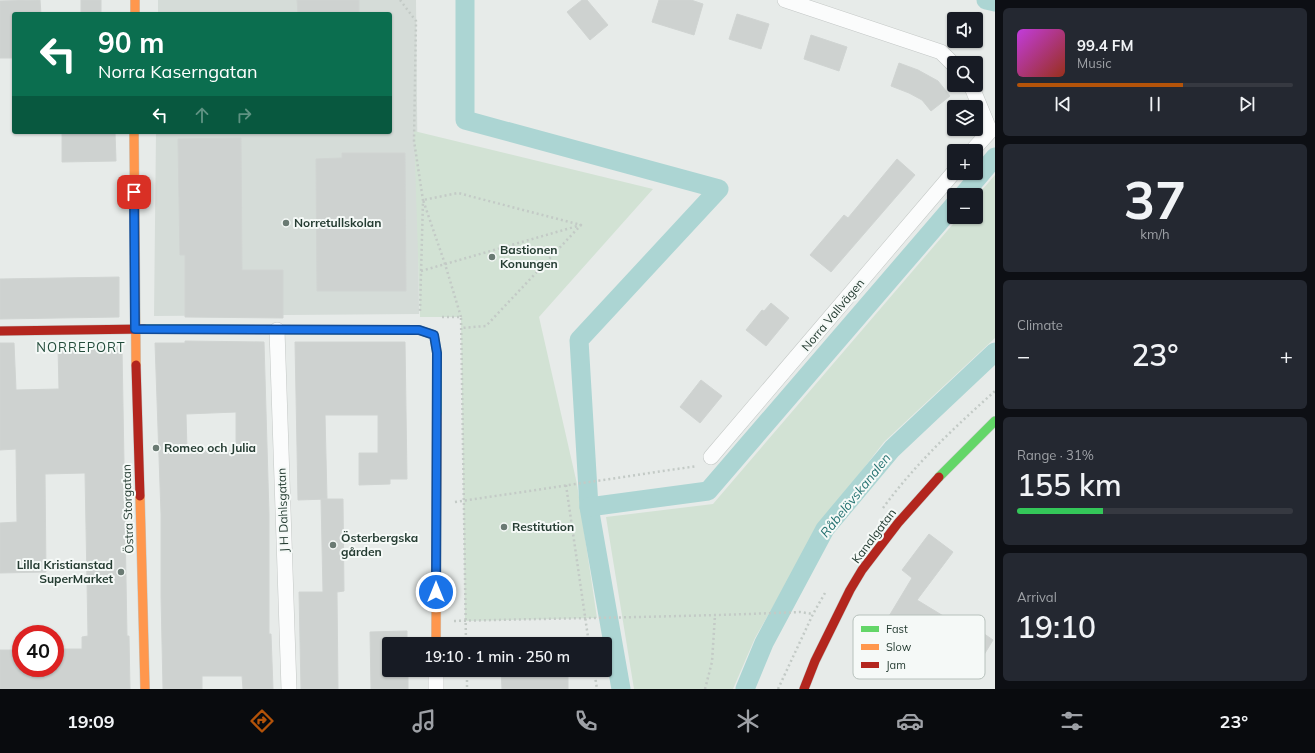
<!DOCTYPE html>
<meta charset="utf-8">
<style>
body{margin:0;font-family:Mulish,sans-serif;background:#242831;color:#f1f3f6;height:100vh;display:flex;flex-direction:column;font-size:15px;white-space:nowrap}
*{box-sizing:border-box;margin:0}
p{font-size:13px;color:#9ea1a6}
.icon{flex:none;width:22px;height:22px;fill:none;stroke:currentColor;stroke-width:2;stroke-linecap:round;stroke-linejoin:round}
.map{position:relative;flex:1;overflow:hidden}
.sheet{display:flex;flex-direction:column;gap:8px;padding:8px;background:#0d0f14;width:320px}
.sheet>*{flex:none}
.top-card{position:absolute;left:12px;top:12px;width:380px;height:122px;border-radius:4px;box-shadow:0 1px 3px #0004;background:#0b6e4f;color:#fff;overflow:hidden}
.fabs{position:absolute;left:947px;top:12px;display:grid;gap:8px}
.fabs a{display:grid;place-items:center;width:36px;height:36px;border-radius:4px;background:#171b24;box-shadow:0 1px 3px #0004;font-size:20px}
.speed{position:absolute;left:12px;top:625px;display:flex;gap:8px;font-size:20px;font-weight:700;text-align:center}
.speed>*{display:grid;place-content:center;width:52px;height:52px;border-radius:50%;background:#171b24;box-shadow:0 1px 3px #0004;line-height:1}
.speed .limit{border:6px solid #d22;background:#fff;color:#111}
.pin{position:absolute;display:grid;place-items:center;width:34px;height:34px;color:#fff;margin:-17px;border-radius:8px;box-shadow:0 2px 6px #0006}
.me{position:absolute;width:44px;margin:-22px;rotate:0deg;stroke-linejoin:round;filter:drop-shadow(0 0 3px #0008)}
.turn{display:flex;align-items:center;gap:14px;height:84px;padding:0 20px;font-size:18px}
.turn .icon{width:52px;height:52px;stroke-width:2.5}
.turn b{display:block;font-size:28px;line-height:34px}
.lanes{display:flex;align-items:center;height:38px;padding:0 20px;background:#0003;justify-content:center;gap:20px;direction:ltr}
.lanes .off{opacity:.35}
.big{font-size:30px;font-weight:600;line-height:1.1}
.sheet .tile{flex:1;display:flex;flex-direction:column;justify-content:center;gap:6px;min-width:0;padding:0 14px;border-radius:6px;background:#242831}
.sheet .dial{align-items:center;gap:0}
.dial b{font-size:52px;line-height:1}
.song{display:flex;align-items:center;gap:12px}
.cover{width:48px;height:48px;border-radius:6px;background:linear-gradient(135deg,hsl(290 70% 55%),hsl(10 70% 35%))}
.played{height:4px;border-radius:2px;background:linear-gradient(90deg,#b45309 60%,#363941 60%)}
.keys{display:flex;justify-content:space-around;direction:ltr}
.heat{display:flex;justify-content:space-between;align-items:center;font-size:22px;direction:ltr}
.charge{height:6px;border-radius:3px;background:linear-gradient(90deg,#34c759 31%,#363941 0)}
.trip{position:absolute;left:382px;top:637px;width:230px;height:40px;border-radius:4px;background:#171b24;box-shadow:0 1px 3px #0004;font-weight:600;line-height:40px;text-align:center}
.tab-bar{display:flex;height:64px;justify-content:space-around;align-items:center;background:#090b0e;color:#9ea1a6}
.tab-bar .icon{width:28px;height:28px}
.tab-bar .on{color:#b45309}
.tab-bar b{font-size:18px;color:#f1f3f6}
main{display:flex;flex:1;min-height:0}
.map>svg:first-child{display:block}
.built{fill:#d5dcd8}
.green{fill:#d2e2d4}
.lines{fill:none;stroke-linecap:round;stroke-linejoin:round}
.canal{stroke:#acd5d3;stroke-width:19}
.building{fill:#ced2d0;stroke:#d0d4d2;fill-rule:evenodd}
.street-casing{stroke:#c4c8c6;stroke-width:16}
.fast-casing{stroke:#c3c8c6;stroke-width:10}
.slow-casing{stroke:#c3c8c6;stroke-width:10}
.jam-casing{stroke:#c3c8c6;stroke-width:10}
.path{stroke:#c3cac6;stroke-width:2.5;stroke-dasharray:2 3;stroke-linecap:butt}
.street{stroke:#fbfcfc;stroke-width:15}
.fast{stroke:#63d668;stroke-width:9}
.slow{stroke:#ff974d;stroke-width:9}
.jam{stroke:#b3261e;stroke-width:9}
.route-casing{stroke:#114b97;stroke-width:10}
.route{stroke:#1a73e8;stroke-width:7}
.poi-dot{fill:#6a7a73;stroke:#f5f9f7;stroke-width:1.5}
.labels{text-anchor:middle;stroke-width:4;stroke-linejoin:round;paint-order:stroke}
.poi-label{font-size:12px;font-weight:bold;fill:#263d33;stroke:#f5f9f7;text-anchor:start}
.street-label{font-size:12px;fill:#263d33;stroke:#f5f9f7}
.neighbourhood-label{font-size:13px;letter-spacing:1px;fill:#244d3c;stroke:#f5f9f7}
.water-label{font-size:13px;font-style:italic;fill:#267372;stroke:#f5f9f7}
.key{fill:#f5f9f7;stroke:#b7c1bc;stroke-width:1}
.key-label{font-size:11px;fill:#263d33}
</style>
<main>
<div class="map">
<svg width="995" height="689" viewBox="0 0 995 689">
<rect width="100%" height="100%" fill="#e7ebe9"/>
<!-- built -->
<polygon class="built" points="158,0 416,0 419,314 154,316 156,132 390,132 390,14 158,14"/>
<!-- green -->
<g class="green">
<polygon points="414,131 653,189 539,317 577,484 597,618 465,621 461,317 420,317"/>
<polygon points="995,175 995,338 884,442 820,525 755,638 733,689 634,689 606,517 713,504 959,217 976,217 976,197"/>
</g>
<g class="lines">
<!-- canal -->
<g class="canal">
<polyline points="465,0 465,120 719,189 579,340 589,507 621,689"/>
<polyline points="986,0 995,2"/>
<polyline points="963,195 995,157"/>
<polyline points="589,507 708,491 954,205"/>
<polyline points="745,689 764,643 825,529 892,449 995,352"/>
</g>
</g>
<!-- building -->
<g class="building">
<polygon points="40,0 41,14 14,14 14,58 0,58 0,1"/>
<rect x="81" y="0" width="20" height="14"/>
<polygon points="297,0 359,0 359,14 298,14"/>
<polygon points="582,0 587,0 608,25 590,40 567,12"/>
<polygon points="659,0 691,0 703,4 694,35 652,22"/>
<polygon points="737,14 769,24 761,49 729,39"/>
<polygon points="811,35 847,47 839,71 804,59"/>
<polygon points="899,63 918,70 938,81 950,96 931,111 922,100 909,93 891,86"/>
<polygon points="62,132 115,132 116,161 62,162"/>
<polygon points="241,138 242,270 283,270 283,318 185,317 185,255 180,255 178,139"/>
<polygon points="342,153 405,153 406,291 317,291 316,159 342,158"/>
<polygon points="897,159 915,175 831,272 810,255 844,215 848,218"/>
<polygon points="119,277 119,317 0,319 0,279"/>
<polygon points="771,303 789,318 766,346 746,330 762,310 764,311"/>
<path d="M185,341L264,342L269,514V634H271L273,689H243L242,676H202V689H163L161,596V514L155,343H185ZM236,412V451H187L186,414Z"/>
<polygon points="295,342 405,342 407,479 390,479 390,484 359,485 359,453 378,453 378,415 325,415 327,499 298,500"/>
<polygon points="0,343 14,343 16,390 59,389 58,347 116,346 122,348 127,636 129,636 130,689 0,689 0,650 21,650 21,668 55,668 55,649 82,649 82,637 88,636 85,473 45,474 46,572 0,573 0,523 17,522 16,449 0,450"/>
<polygon points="701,380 722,396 700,423 680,407"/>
<polygon points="321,499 343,499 344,591 337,592 338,689 301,689 299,592 323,592"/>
<polygon points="929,534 953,552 917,600 945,617 933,637 914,626 894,660 871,646 912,578 902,570"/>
<polygon points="407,631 407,644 389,644 389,670 408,670 408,689 371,689 370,632"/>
<polygon points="980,631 993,640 982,658 968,650"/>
<rect x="507" y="640" width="61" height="4"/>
<polygon points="501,670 568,670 568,689 502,689"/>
</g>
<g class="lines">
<!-- street casing -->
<g class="street-casing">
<g id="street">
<polyline points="785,0 941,52 954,65"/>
<polyline points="971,85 990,131 972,151"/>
<polyline points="277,330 289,689"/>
<polyline points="711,457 954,172"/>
<polyline points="436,689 436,670"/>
</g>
</g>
<!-- fast casing -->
<g class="fast-casing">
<g id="fast">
<polyline points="144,329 419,330 434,335 437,353 437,414"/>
<polyline points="939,477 995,421"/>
</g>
</g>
<!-- slow casing -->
<g class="slow-casing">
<g id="slow">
<polyline points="135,0 135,14"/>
<polyline points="134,132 136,365"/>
<polyline points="140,496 145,689"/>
<polyline points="436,644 437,414"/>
</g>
</g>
<!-- jam casing -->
<g class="jam-casing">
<g id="jam">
<polyline points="0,331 144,329"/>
<polyline points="136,365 140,496"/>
<polyline points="804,689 815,661 850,590 862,570 898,523 939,477"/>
</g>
</g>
<!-- path -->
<g class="path">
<polyline points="400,0 416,21 414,141 423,200 420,311"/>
<polyline points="421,271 581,225"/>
<polyline points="442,317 461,317 466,644"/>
<polyline points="461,317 445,264 423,200 458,193 581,225 486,326 461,328"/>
<polyline points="566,485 589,644"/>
<polyline points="455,502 697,466"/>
<path d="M883,508C915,464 955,427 995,391"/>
<path d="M454,621C569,618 685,617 800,612L813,614"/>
<polyline points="467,670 467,689"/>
<polyline points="594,670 597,689"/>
<polyline points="705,689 712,662 715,615"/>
<polyline points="778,689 813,614 825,593"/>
</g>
<!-- street -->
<use href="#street" class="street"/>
<!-- fast -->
<use href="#fast" class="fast"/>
<!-- slow -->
<use href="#slow" class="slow"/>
<!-- jam -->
<use href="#jam" class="jam"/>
</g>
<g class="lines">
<!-- route casing -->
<g class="route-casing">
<polyline id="route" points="134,192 135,329 419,330 434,335 437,353 436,592"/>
</g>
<!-- route -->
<use href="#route" class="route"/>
</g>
<!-- markers -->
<g class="poi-dot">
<circle cx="286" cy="223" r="4"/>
<circle cx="492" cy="257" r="4"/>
<circle cx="156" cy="448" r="4"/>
<circle cx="504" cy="527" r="4"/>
<circle cx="333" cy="545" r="4"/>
<circle cx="121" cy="572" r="4"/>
</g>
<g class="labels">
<!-- poi labels -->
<g class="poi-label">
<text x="294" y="227">Norretullskolan</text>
<text x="500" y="254">Bastionen<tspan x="500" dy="14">Konungen</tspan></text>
<text x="164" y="452">Romeo och Julia</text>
<text x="512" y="531">Restitution</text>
<text x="341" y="542">Österbergska<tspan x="341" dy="14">gården</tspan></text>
<text x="113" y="569" text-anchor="end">Lilla Kristianstad<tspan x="113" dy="14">SuperMarket</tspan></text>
</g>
<!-- street labels -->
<g class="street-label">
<text transform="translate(833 315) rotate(-50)" y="4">Norra Vallvägen</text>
<text transform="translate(128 509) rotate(-92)" y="4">Östra Storgatan</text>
<text transform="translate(283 510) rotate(-92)" y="4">J H Dahlsgatan</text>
<text transform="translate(874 536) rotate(-53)" y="4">Kanalgatan</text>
</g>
<!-- neighbourhood labels -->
<g class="neighbourhood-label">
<text x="81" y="352">NORREPORT</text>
</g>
<!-- water labels -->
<g class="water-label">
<text transform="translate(855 495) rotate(-51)" y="5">Råbelövskanalen</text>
</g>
</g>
<!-- legend -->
<rect x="853" y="615" width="132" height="64" rx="6" class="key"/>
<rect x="861" y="626" width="18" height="6" fill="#63d668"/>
<rect x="861" y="644" width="18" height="6" fill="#ff974d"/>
<rect x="861" y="662" width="18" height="6" fill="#b3261e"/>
<g class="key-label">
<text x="886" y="633">Fast</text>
<text x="886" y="651">Slow</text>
<text x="886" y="669">Jam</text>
</g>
</svg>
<div class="fabs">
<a><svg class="icon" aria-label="sound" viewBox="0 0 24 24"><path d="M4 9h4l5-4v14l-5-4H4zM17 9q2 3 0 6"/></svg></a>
<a><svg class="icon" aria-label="search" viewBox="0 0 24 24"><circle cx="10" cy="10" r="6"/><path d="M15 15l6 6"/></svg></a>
<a><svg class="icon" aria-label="layers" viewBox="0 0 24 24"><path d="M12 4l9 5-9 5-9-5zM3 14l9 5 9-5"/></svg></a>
<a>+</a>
<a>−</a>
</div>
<div class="speed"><div class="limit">40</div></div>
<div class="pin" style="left:134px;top:192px;background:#d93025"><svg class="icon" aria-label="arrive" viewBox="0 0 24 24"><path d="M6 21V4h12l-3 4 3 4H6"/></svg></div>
<svg class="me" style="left:436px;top:592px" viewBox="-20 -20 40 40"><circle r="17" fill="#1a73e8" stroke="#fff" stroke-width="3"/><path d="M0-11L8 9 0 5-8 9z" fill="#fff"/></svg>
<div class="trip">19:10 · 1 min · 250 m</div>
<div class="top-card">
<div class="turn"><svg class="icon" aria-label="left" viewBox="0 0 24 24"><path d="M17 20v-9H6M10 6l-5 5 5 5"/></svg><div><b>90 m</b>Norra Kaserngatan</div></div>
<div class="lanes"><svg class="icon" aria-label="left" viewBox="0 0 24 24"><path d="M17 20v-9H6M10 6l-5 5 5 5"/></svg><svg class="icon off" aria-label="ahead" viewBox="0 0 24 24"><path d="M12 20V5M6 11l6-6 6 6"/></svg><svg class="icon off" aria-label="right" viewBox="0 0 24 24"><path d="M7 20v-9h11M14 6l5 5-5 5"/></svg></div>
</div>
</div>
<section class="sheet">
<div class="tile">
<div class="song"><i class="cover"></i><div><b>99.4 FM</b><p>Music</p></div></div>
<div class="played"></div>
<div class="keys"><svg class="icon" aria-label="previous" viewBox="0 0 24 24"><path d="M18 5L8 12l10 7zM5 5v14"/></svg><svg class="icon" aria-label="pause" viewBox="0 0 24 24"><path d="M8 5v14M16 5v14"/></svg><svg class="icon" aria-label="next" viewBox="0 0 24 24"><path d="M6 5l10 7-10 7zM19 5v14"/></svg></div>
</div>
<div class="tile dial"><b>37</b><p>km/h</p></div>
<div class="tile"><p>Climate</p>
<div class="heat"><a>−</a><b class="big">23°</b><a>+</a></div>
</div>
<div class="tile"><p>Range · 31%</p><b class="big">155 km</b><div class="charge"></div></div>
<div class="tile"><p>Arrival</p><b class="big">19:10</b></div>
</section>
</main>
<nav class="tab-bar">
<b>19:09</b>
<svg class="icon on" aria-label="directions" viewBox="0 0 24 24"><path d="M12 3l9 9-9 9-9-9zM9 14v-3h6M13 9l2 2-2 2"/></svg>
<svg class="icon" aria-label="music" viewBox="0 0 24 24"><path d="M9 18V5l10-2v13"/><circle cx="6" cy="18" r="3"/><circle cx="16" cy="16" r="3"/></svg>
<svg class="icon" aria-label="phone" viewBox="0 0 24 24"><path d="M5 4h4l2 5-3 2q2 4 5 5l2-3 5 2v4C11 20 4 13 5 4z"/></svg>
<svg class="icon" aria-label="climate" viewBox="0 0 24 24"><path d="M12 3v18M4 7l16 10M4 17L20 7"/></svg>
<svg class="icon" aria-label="car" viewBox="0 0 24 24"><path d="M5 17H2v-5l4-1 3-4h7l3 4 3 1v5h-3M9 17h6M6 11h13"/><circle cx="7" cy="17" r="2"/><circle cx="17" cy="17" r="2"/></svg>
<svg class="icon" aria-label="filters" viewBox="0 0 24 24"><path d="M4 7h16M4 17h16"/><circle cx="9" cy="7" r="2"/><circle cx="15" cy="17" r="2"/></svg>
<b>23°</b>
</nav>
